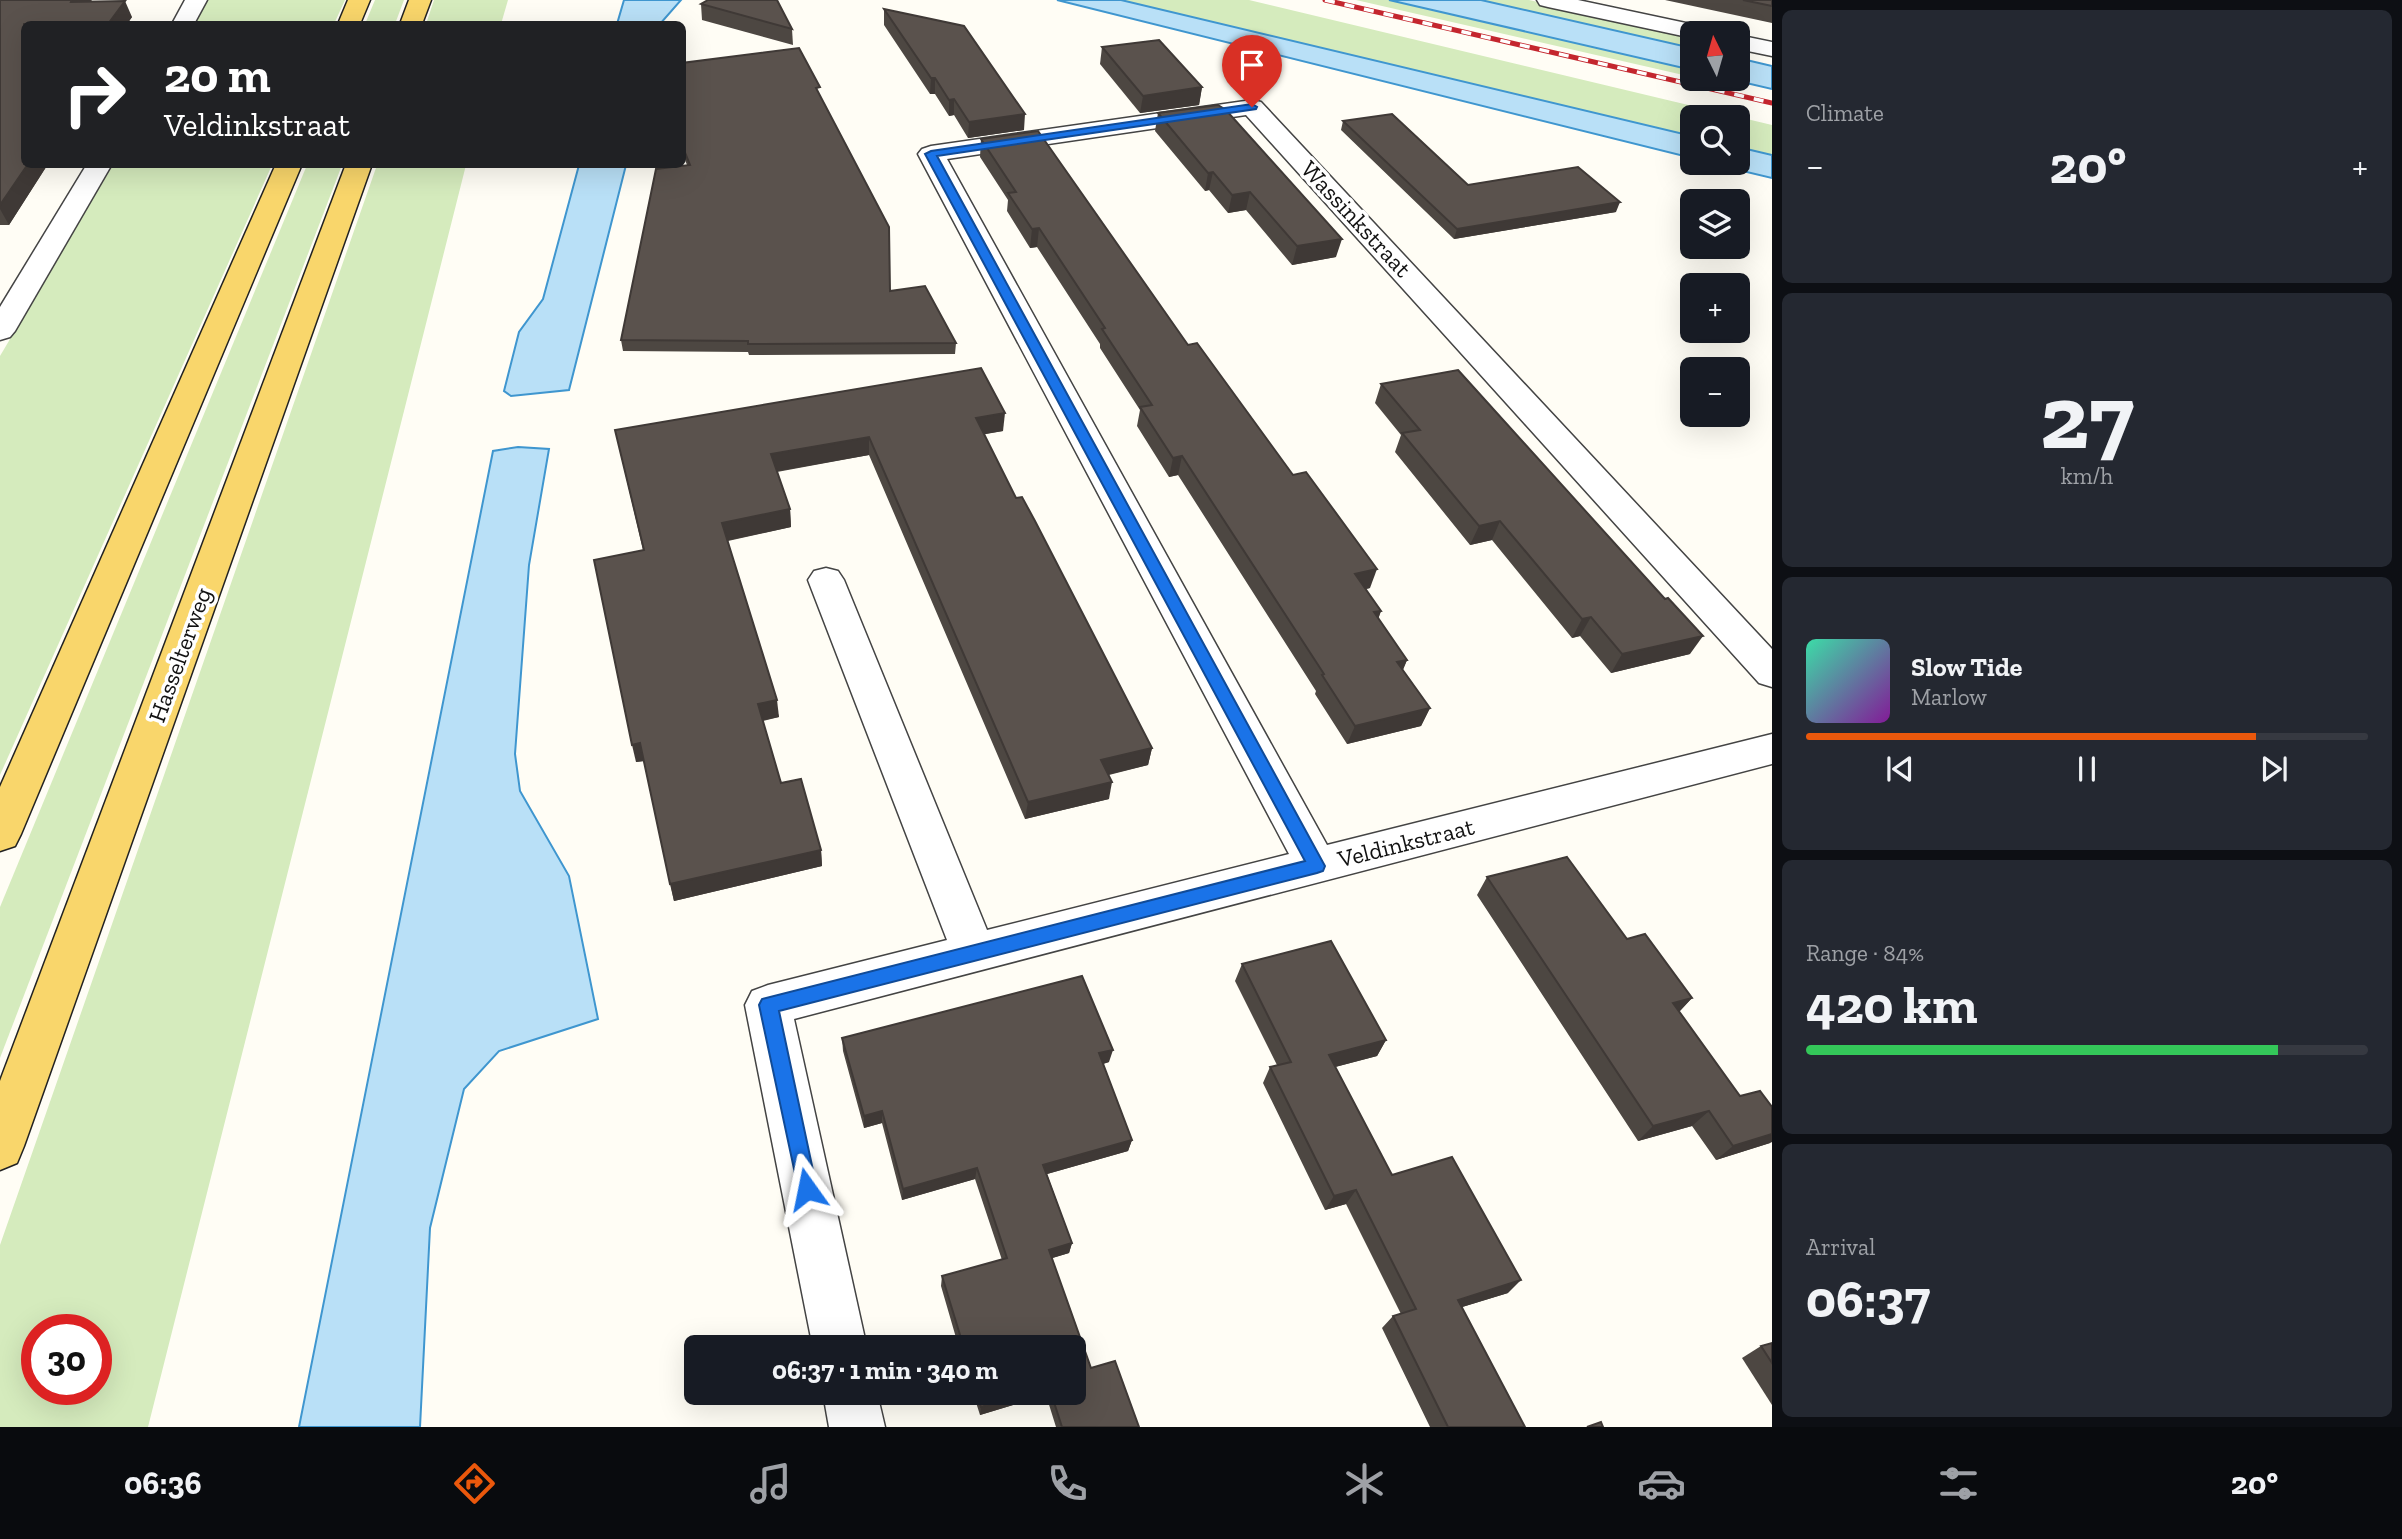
<!DOCTYPE html>
<meta charset="utf-8">
<style>
body{margin:0;font-family:"Zilla Slab",serif;background:#242831;color:#f1f3f6;height:100vh;display:flex;flex-direction:column;font-size:26px;white-space:nowrap}
*{box-sizing:border-box;margin:0}
p{font-size:23px;color:#9ea1a6}
.icon{flex:none;width:38px;height:38px;fill:none;stroke:currentColor;stroke-width:2;stroke-linecap:round;stroke-linejoin:round}
.map{position:relative;flex:1;overflow:hidden}
.details{display:flex;flex-direction:column;gap:10px;padding:10px;background:#0d0f14;width:630px}
.details>*{flex:none}
.top-card{position:absolute;left:21px;top:21px;width:665px;height:147px;border-radius:10px;box-shadow:0 7px 28px #0002;background:#202124;color:#fff;overflow:hidden}
.needle{width:46px;rotate:355deg}
.fabs{position:absolute;left:1680px;top:21px;display:grid;gap:14px}
.fabs a{display:grid;place-items:center;width:70px;height:70px;border-radius:10px;background:#171b24;box-shadow:0 7px 28px #0002;font-size:35px}
.speed{position:absolute;left:21px;top:1314px;display:flex;gap:14px;font-size:35px;font-weight:700;text-align:center}
.speed>*{display:grid;place-content:center;width:91px;height:91px;border-radius:50%;background:#171b24;box-shadow:0 7px 28px #0002;line-height:1}
.speed .limit{border:10px solid #d22;background:#fff;color:#111}
.pin{position:absolute;display:grid;place-items:center;width:60px;height:60px;color:#fff;margin:-72px -30px;border-radius:50% 50% 50% 0;rotate:-45deg;box-shadow:0 0 7px #0007}
.pin .icon{rotate:45deg}
.me{position:absolute;width:77px;margin:-38px;rotate:348deg;stroke-linejoin:round;filter:drop-shadow(0 0 5px #0008)}
.turn{display:flex;align-items:center;gap:24px;height:147px;padding:0 28px;font-size:32px}
.turn .icon{width:91px;height:91px;stroke-width:2.5}
.turn b{display:block;font-size:49px;line-height:60px}
.big{font-size:52px;font-weight:700;line-height:1.1}
.details .tile{flex:1;display:flex;flex-direction:column;justify-content:center;gap:10px;min-width:0;padding:0 24px;border-radius:10px;background:#242831}
.details .dial{align-items:center;gap:0}
.dial b{font-size:91px;line-height:1}
.song{display:flex;align-items:center;gap:21px}
.cover{width:84px;height:84px;border-radius:10px;background:linear-gradient(135deg,hsl(160 70% 55%),hsl(290 70% 35%))}
.played{height:7px;border-radius:4px;background:linear-gradient(90deg,#ea580c 80%,#363941 80%)}
.keys{display:flex;justify-content:space-around;direction:ltr}
.heat{display:flex;justify-content:space-between;align-items:center;font-size:38px;direction:ltr}
.charge{height:10px;border-radius:5px;background:linear-gradient(90deg,#34c759 84%,#363941 0)}
.trip{position:absolute;left:684px;top:1335px;width:402px;height:70px;border-radius:10px;background:#171b24;box-shadow:0 7px 28px #0002;font-weight:700;line-height:70px;text-align:center}
.tab-bar{display:flex;height:112px;justify-content:space-around;align-items:center;background:#090b0e;color:#9ea1a6}
.tab-bar .icon{width:49px;height:49px}
.tab-bar .current{color:#ea580c}
.tab-bar b{font-size:32px;color:#f1f3f6}
main{display:flex;flex:1;min-height:0}
.map>svg:first-child{display:block}
.green{fill:#d5ebbd;fill-rule:evenodd}
.water{fill:#b9e0f7;stroke:#3f96cf;stroke-width:2}
.lines{fill:none;stroke-linecap:round;stroke-linejoin:round}
.minor-casing{stroke:#444;stroke-width:3}
.major-casing{stroke:#222;stroke-width:3}
.minor{fill:#fff;fill-rule:evenodd}
.major{fill:#f9d66b;fill-rule:evenodd}
.rail-casing{stroke:#c4262e;stroke-width:5}
.rail{stroke:#fff;stroke-width:3.5;stroke-dasharray:10;stroke-linecap:butt}
.wall{fill:#4d4742}
.shaded-wall{fill:#3f3936}
.building{fill:#5a524d;stroke:#3f3936;stroke-width:2}
.route{fill:#1a73e8;stroke:#114b97;stroke-width:2}
.labels{text-anchor:middle;stroke-width:7;stroke-linejoin:round;paint-order:stroke}
.street-label{font-size:24px;fill:#111;stroke:#fff}
</style>
<main>
<div class="map">
<svg width="1772" height="1427" viewBox="0 0 1772 1427">
<rect width="100%" height="100%" fill="#fffdf5"/>
<!-- green -->
<g class="green">
<polygon points="208,0 345,0 334,24 195,24"/>
<polygon points="375,0 404,0 395,24 365,24"/>
<polygon points="434,0 508,0 501,24 426,24"/>
<polygon points="1121,0 1249,0 1772,125 1772,155 1738,147 1738,117 1692,117 1692,136"/>
<polygon points="1356,0 1389,0 1692,70 1692,77"/>
<polygon points="1481,0 1529,0 1692,36 1692,48"/>
<polygon points="113,165 272,165 0,775 0,356"/>
<polygon points="307,165 342,165 0,1058 0,907"/>
<path d="M377,165H466L148,1427H0V1245ZM37,1330H96V1390H37Z"/>
</g>
<!-- water -->
<g class="water">
<polygon points="624,0 681,0 660,24 617,24"/>
<polygon points="1057,0 1121,0 1692,136 1692,158"/>
<polygon points="1389,0 1481,0 1692,48 1692,70"/>
<polygon points="1738,58 1772,66 1772,89 1729,79 1738,79"/>
<polygon points="1738,147 1772,155 1772,178 1709,163 1738,163"/>
<polygon points="579,165 626,165 569,390 511,396 504,391 519,332 543,299"/>
<polygon points="518,447 549,449 529,565 515,754 520,791 569,876 598,1019 499,1051 464,1089 430,1228 420,1427 299,1427 493,451"/>
</g>
<g class="lines">
<!-- minor casing -->
<g class="minor-casing">
<g id="minor">
<polygon points="185,0 207,0 194,24 172,24"/>
<polygon points="1537,0 1578,0 1700,26 1708,28 1711,33 1692,33 1692,38 1548,7 1540,5"/>
<polygon points="1738,35 1772,42 1772,56 1738,49"/>
<polygon points="1252,100 1261,102 1772,649 1772,687 1759,683 1246,115 947,159 1327,845 1772,734 1772,764 794,1019 867,1348 813,1348 745,1005 752,991 768,985 947,940 808,580 814,571 826,568 838,571 844,580 987,930 1289,854 918,154 922,149 931,146"/>
<polygon points="87,164 112,164 15,331 10,337 0,340 0,307"/>
<polygon points="823,1393 877,1393 885,1427 829,1427"/>
</g>
</g>
<!-- major casing -->
<g class="major-casing">
<g id="major">
<polygon points="348,0 370,0 360,24 338,24"/>
<polygon points="409,0 431,0 422,24 400,24"/>
<polygon points="276,164 302,164 21,834 15,846 0,851 0,787"/>
<polygon points="346,164 372,164 24,1146 17,1163 0,1170 0,1081"/>
</g>
</g>
<!-- minor -->
<use href="#minor" class="minor"/>
<!-- major -->
<use href="#major" class="major"/>
<!-- rail casing -->
<g class="rail-casing">
<polyline id="rail" points="1325,0 1772,103"/>
</g>
<!-- rail -->
<use href="#rail" class="rail"/>
</g>
<!-- wall -->
<g class="wall">
<polygon points="0,0 91,1 132,17 127,24 24,24 24,164 48,164 9,225 0,225"/>
<polygon points="1665,0 1772,0 1772,23"/>
<polygon points="701,4 792,29 793,45 702,20"/>
<polygon points="884,9 1024,130 968,138 954,115 949,116 935,94 930,94 884,25"/>
<polygon points="1102,47 1202,87 1199,105 1140,113 1100,64"/>
<polygon points="682,63 820,95 890,291 956,343 955,354 749,355 748,352 623,351 621,340 687,165 682,152"/>
<polygon points="1158,113 1336,257 1292,265 1246,210 1228,213 1209,190 1205,191 1155,131"/>
<polygon points="1343,121 1468,185 1616,212 1454,239 1341,130"/>
<polygon points="981,139 1188,345 1370,588 1366,589 1381,611 1378,619 1407,660 1403,670 1430,708 1421,726 1347,744 1315,694 1316,691 1178,475 1169,477 1137,426 1140,410 1100,348 1100,344 1037,247 1030,248 1007,211 1008,200 980,157"/>
<polygon points="1381,384 1690,654 1611,673 1580,636 1572,638 1492,540 1470,545 1395,452 1401,435 1375,403"/>
<polygon points="615,430 1003,431 984,434 1016,498 1152,748 1148,765 1109,775 1109,799 1025,819 869,455 777,472 790,509 791,527 728,541 779,717 763,721 781,783 821,850 822,866 674,901 644,761 636,762 643,550"/>
<polygon points="1487,877 1692,998 1679,1012 1770,1143 1716,1160 1692,1126 1638,1141 1477,895"/>
<polygon points="1242,964 1386,1040 1377,1056 1335,1067 1392,1175 1508,1293 1462,1307 1525,1427 1430,1427 1382,1328 1393,1316 1401,1314 1346,1204 1325,1210 1263,1083 1270,1067 1277,1065 1235,981"/>
<polygon points="842,1038 1109,1062 1103,1064 1132,1140 1128,1151 1047,1174 1072,1243 1069,1253 1052,1258 1091,1368 1139,1427 1056,1427 1046,1395 980,1415 973,1393 1074,1393 1074,1348 959,1348 941,1286 942,1276 1002,1260 975,1179 902,1200 882,1123 864,1128 843,1051"/>
<polygon points="1772,1343 1772,1405 1742,1358 1761,1346"/>
</g>
<!-- shaded-wall -->
<g class="shaded-wall">
<polygon points="72,0 92,0 78,19 71,2"/>
<polygon points="125,1 132,17 127,24 108,24"/>
<polygon points="931,78 935,78 935,94 930,94"/>
<polygon points="1202,87 1199,105 1140,113 1143,96"/>
<polygon points="954,99 954,115 949,116 949,100"/>
<polygon points="1025,114 1024,130 968,138 969,122"/>
<polygon points="28,164 48,164 9,225 0,209 0,205"/>
<polygon points="1213,172 1209,190 1205,191 1208,173"/>
<polygon points="1250,192 1246,210 1228,213 1232,195"/>
<polygon points="1620,202 1616,212 1454,239 1457,229"/>
<polygon points="1039,228 1037,247 1030,248 1032,229"/>
<polygon points="1342,239 1336,257 1292,265 1297,246"/>
<polygon points="1005,413 1003,431 975,436 976,418"/>
<polygon points="869,437 869,455 773,472 771,454"/>
<polygon points="1182,456 1178,475 1169,477 1173,458"/>
<polygon points="790,509 791,527 725,541 722,523"/>
<polygon points="1500,521 1492,540 1470,545 1479,526"/>
<polygon points="1377,569 1370,588 1348,593 1355,574"/>
<polygon points="1381,611 1374,630 1374,612"/>
<polygon points="1591,617 1580,636 1572,638 1582,619"/>
<polygon points="1703,636 1690,654 1611,673 1622,654"/>
<polygon points="1407,660 1399,678 1397,662"/>
<polygon points="777,700 779,717 760,721 758,704"/>
<polygon points="1430,708 1421,726 1347,744 1355,726"/>
<polygon points="640,743 644,761 636,762 632,745"/>
<polygon points="1152,748 1148,765 1098,777 1101,760"/>
<polygon points="1112,782 1109,799 1025,819 1028,802"/>
<polygon points="821,850 822,866 674,901 670,884"/>
<polygon points="1692,998 1677,1014 1673,1003"/>
<polygon points="1386,1040 1377,1056 1320,1071 1329,1055"/>
<polygon points="1113,1050 1109,1062 1096,1066 1099,1053"/>
<polygon points="882,1111 882,1123 864,1128 864,1116"/>
<polygon points="1709,1111 1692,1126 1638,1141 1653,1126"/>
<polygon points="1772,1134 1772,1142 1770,1143 1716,1160 1733,1146"/>
<polygon points="1132,1140 1128,1151 1040,1176 1043,1165"/>
<polygon points="977,1168 975,1179 902,1200 903,1189"/>
<polygon points="1356,1190 1346,1204 1325,1210 1334,1196"/>
<polygon points="1072,1243 1069,1253 1046,1260 1049,1250"/>
<polygon points="1521,1280 1508,1293 1446,1312 1458,1300"/>
<polygon points="1026,1393 1046,1393 1046,1395 980,1415 981,1407"/>
</g>
<!-- building -->
<g class="building">
<polygon points="0,0 72,0 71,2 125,1 108,24 24,24 24,164 28,164 0,205"/>
<polygon points="708,0 777,0 792,29 701,4"/>
<polygon points="1743,0 1772,0 1772,6"/>
<polygon points="884,9 964,26 1025,114 969,122 954,99 949,100 935,78 931,78"/>
<polygon points="1159,40 1202,87 1143,96 1102,47"/>
<polygon points="799,48 820,87 816,88 889,227 890,291 925,286 956,343 748,344 748,341 621,340 656,169 690,165 682,145 682,63"/>
<polygon points="1218,105 1226,110 1342,239 1297,246 1250,192 1232,195 1213,172 1208,173 1158,113"/>
<polygon points="1392,114 1468,185 1578,167 1620,202 1457,229 1343,121"/>
<polygon points="1038,131 1188,345 1197,343 1293,475 1306,472 1377,569 1355,574 1381,611 1374,612 1407,660 1397,662 1430,708 1355,726 1322,675 1324,674 1182,456 1173,458 1140,407 1152,405 1102,329 1105,328 1039,228 1032,229 1008,193 1016,192 981,139"/>
<polygon points="981,368 1005,413 976,418 1016,498 1022,497 1035,521 1152,748 1101,760 1112,782 1028,802 869,437 771,454 790,509 722,523 777,700 758,704 781,783 801,779 821,850 670,884 640,743 632,745 594,560 644,550 615,430"/>
<polygon points="1458,370 1665,599 1668,598 1703,636 1622,654 1591,617 1582,619 1500,521 1479,526 1402,433 1420,430 1381,384"/>
<polygon points="1567,857 1627,939 1645,934 1692,998 1673,1003 1740,1096 1760,1091 1772,1107 1772,1134 1733,1146 1709,1111 1653,1126 1487,877"/>
<polygon points="1331,941 1386,1040 1329,1055 1392,1175 1452,1157 1521,1280 1458,1300 1525,1427 1448,1427 1393,1316 1416,1309 1356,1190 1334,1196 1270,1067 1291,1062 1242,964"/>
<polygon points="1082,976 1113,1050 1099,1053 1132,1140 1043,1165 1072,1243 1049,1250 1091,1368 1115,1361 1139,1427 1062,1427 1051,1393 1074,1393 1074,1348 964,1348 942,1276 1007,1258 977,1168 903,1189 882,1111 864,1116 842,1038"/>
<polygon points="1772,1343 1772,1363 1761,1346"/>
<polygon points="977,1393 1026,1393 981,1407"/>
<polygon points="1601,1422 1603,1427 1587,1427"/>
</g>
<!-- route -->
<polygon class="route" points="1252,104 1257,107 1256,109 937,156 1325,866 1323,871 1317,873 779,1011 817,1189 814,1197 807,1200 800,1197 759,1005 762,999 1305,861 925,154 931,151"/>
<g class="labels">
<!-- street labels -->
<g class="street-label">
<text transform="translate(1356 219) rotate(47)" y="8">Wassinkstraat</text>
<text transform="translate(180 655) rotate(-70)" y="8">Hasselterweg</text>
<text transform="translate(1406 843) rotate(-14)" y="8">Veldinkstraat</text>
</g>
</g>
</svg>
<div class="fabs">
<a><svg class="needle" viewBox="-14 -14 28 28"><path d="M0-13l5 13h-10z" fill="#e53935"/><path d="M0 13l5-13h-10z" fill="#9ea1a6"/></svg></a>
<a><svg class="icon" aria-label="search" viewBox="0 0 24 24"><circle cx="10" cy="10" r="6"/><path d="M15 15l6 6"/></svg></a>
<a><svg class="icon" aria-label="layers" viewBox="0 0 24 24"><path d="M12 4l9 5-9 5-9-5zM3 14l9 5 9-5"/></svg></a>
<a>+</a>
<a>−</a>
</div>
<div class="speed"><div class="limit">30</div></div>
<div class="pin" style="left:1252px;top:107px;background:#d93025"><svg class="icon" aria-label="arrive" viewBox="0 0 24 24"><path d="M6 21V4h12l-3 4 3 4H6"/></svg></div>
<svg class="me" style="left:807px;top:1189px" viewBox="-20 -20 40 40"><path d="M0-17L14 15 0 8-14 15z" fill="#1a73e8" stroke="#fff" stroke-width="4"/></svg>
<div class="trip">06:37 · 1 min · 340 m</div>
<div class="top-card">
<div class="turn"><svg class="icon" aria-label="right" viewBox="0 0 24 24"><path d="M7 20v-9h11M14 6l5 5-5 5"/></svg><div><b>20 m</b>Veldinkstraat</div></div>
</div>
</div>
<section class="details">
<div class="tile"><p>Climate</p>
<div class="heat"><a>−</a><b class="big">20°</b><a>+</a></div>
</div>
<div class="tile dial"><b>27</b><p>km/h</p></div>
<div class="tile">
<div class="song"><i class="cover"></i><div><b>Slow Tide</b><p>Marlow</p></div></div>
<div class="played"></div>
<div class="keys"><svg class="icon" aria-label="previous" viewBox="0 0 24 24"><path d="M18 5L8 12l10 7zM5 5v14"/></svg><svg class="icon" aria-label="pause" viewBox="0 0 24 24"><path d="M8 5v14M16 5v14"/></svg><svg class="icon" aria-label="next" viewBox="0 0 24 24"><path d="M6 5l10 7-10 7zM19 5v14"/></svg></div>
</div>
<div class="tile"><p>Range · 84%</p><b class="big">420 km</b><div class="charge"></div></div>
<div class="tile"><p>Arrival</p><b class="big">06:37</b></div>
</section>
</main>
<nav class="tab-bar">
<b>06:36</b>
<svg class="icon current" aria-label="directions" viewBox="0 0 24 24"><path d="M12 3l9 9-9 9-9-9zM9 14v-3h6M13 9l2 2-2 2"/></svg>
<svg class="icon" aria-label="music" viewBox="0 0 24 24"><path d="M9 18V5l10-2v13"/><circle cx="6" cy="18" r="3"/><circle cx="16" cy="16" r="3"/></svg>
<svg class="icon" aria-label="phone" viewBox="0 0 24 24"><path d="M5 4h4l2 5-3 2q2 4 5 5l2-3 5 2v4C11 20 4 13 5 4z"/></svg>
<svg class="icon" aria-label="climate" viewBox="0 0 24 24"><path d="M12 3v18M4 7l16 10M4 17L20 7"/></svg>
<svg class="icon" aria-label="car" viewBox="0 0 24 24"><path d="M5 17H2v-5l4-1 3-4h7l3 4 3 1v5h-3M9 17h6M6 11h13"/><circle cx="7" cy="17" r="2"/><circle cx="17" cy="17" r="2"/></svg>
<svg class="icon" aria-label="filters" viewBox="0 0 24 24"><path d="M4 7h16M4 17h16"/><circle cx="9" cy="7" r="2"/><circle cx="15" cy="17" r="2"/></svg>
<b>20°</b>
</nav>
